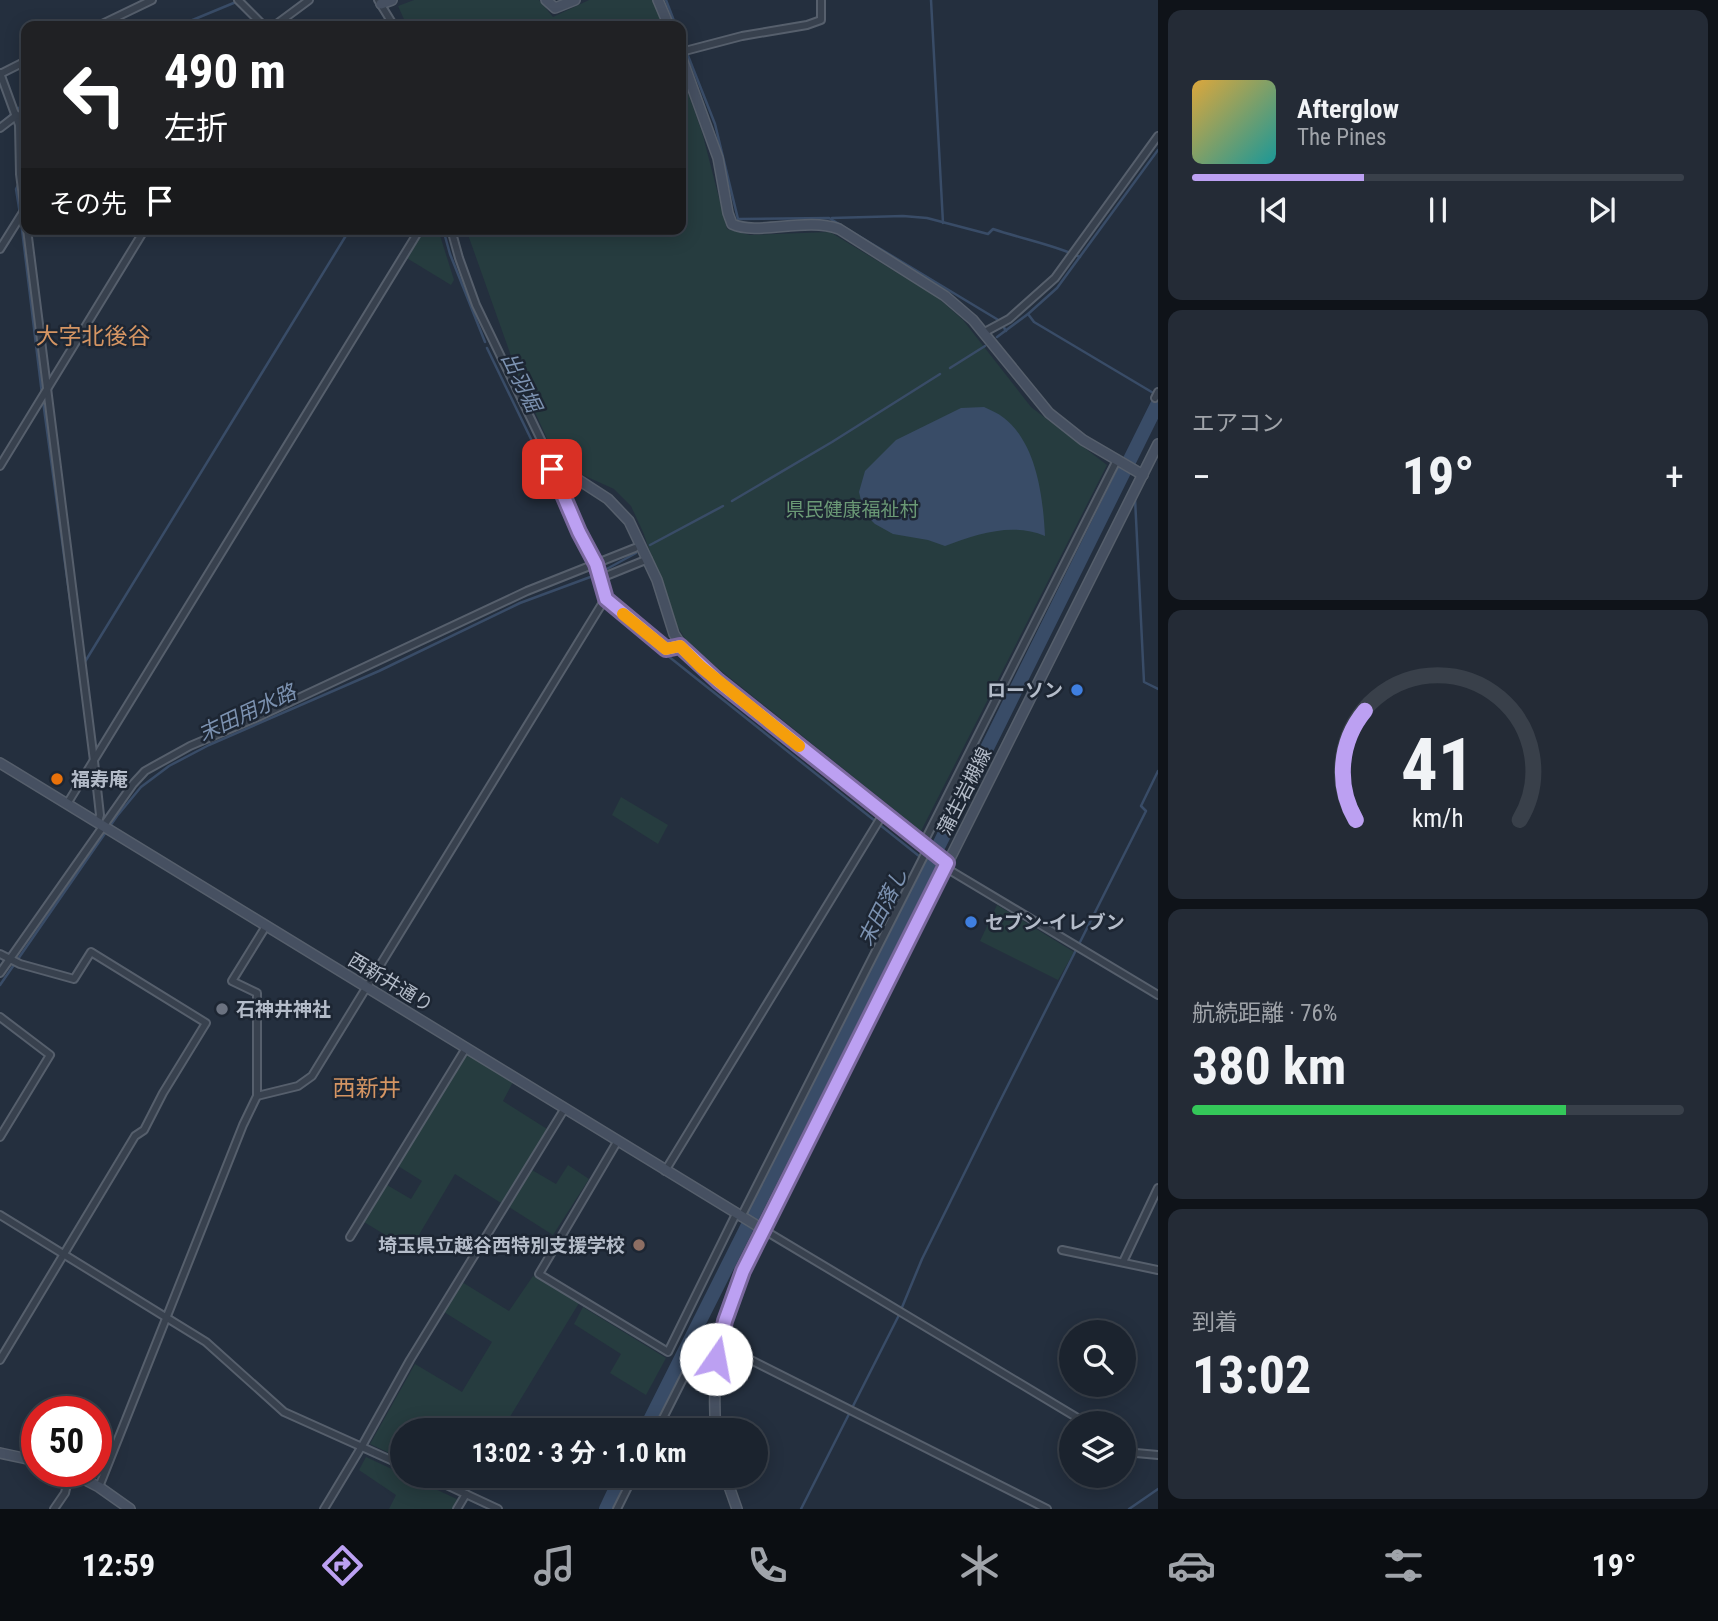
<!DOCTYPE html>
<html lang="ja">
<meta charset="utf-8">
<style>
body{margin:0;font-family:"Roboto Condensed","Noto Sans JP",sans-serif;background:#242b36;color:#f1f3f6;height:100vh;display:flex;flex-direction:column;font-size:26px;white-space:nowrap}
*{box-sizing:border-box;margin:0}
p{font-size:23px;color:#a0a4aa}
.icon{flex:none;width:38px;height:38px;fill:none;stroke:currentColor;stroke-width:2;stroke-linecap:round;stroke-linejoin:round}
.map{position:relative;flex:1;overflow:hidden}
.drawer{display:flex;flex-direction:column;gap:10px;padding:10px;background:#0f1319;width:560px}
.drawer>*{flex:none}
.guide{position:absolute;left:21px;top:21px;width:665px;height:214px;border-radius:14px;box-shadow:0 4px 18px #0003,0 0 0 2px #39404a;background:#202124;color:#fff;overflow:hidden}
.buttons{position:absolute;left:1059px;top:1320px;display:grid;gap:14px}
.buttons a{display:grid;place-items:center;width:77px;height:77px;border-radius:50%;background:#1b232e;box-shadow:0 4px 18px #0003,0 0 0 2px #39404a;font-size:35px}
.speed{position:absolute;left:21px;top:1396px;display:flex;gap:14px;font-size:35px;font-weight:700;text-align:center}
.speed>*{display:grid;place-content:center;width:91px;height:91px;border-radius:50%;background:#1b232e;box-shadow:0 4px 18px #0003,0 0 0 2px #39404a;line-height:1}
.speed .limit{border:10px solid #d22;background:#fff;color:#111}
.pin{position:absolute;display:grid;place-items:center;width:60px;height:60px;color:#fff;margin:-30px;border-radius:14px;box-shadow:0 4px 10px #0006}
.me{position:absolute;width:77px;margin:-38px;rotate:12deg;stroke-linejoin:round;filter:drop-shadow(0 0 5px #0008)}
.turn{display:flex;align-items:center;gap:24px;height:147px;padding:0 28px;font-size:32px}
.turn .icon{width:91px;height:91px;stroke-width:2.5}
.turn b{display:block;font-size:49px;line-height:60px}
.then{display:flex;align-items:center;height:66px;padding:0 28px;background:#0003;gap:14px;font-size:26px}
.big{font-size:52px;font-weight:700;line-height:1.1}
.drawer .tile{flex:1;display:flex;flex-direction:column;justify-content:center;gap:10px;min-width:0;padding:0 24px;border-radius:14px;background:#242b36}
.drawer .dial{align-items:center;gap:0}
.dial svg{height:182px;overflow:visible;fill:none;stroke:#39404a;stroke-width:7;stroke-linecap:round;text-anchor:middle}
.dial text{fill:#f1f3f6;stroke:none}
.song{display:flex;align-items:center;gap:21px}
.cover{width:84px;height:84px;border-radius:10px;background:linear-gradient(135deg,hsl(40 70% 55%),hsl(180 70% 35%))}
.played{height:7px;border-radius:4px;background:linear-gradient(90deg,#bca0f2 35%,#39404a 35%)}
.keys{display:flex;justify-content:space-around;direction:ltr}
.heat{display:flex;justify-content:space-between;align-items:center;font-size:38px;direction:ltr}
.charge{height:10px;border-radius:5px;background:linear-gradient(90deg,#34c759 76%,#39404a 0)}
.trip{position:absolute;left:390px;top:1418px;width:378px;height:70px;border-radius:35px;background:#1b232e;box-shadow:0 4px 18px #0003,0 0 0 2px #39404a;font-weight:700;line-height:70px;text-align:center}
.menu{display:flex;height:112px;justify-content:space-around;align-items:center;background:#0b0e12;color:#a0a4aa}
.menu .icon{width:49px;height:49px}
.menu .active{color:#bca0f2}
.menu b{font-size:32px;color:#f1f3f6}
main{display:flex;flex:1;min-height:0}
.map>svg:first-child{display:block}
.green{fill:#263c3f}
.water{fill:#394c67}
.lines{fill:none;stroke-linecap:round;stroke-linejoin:round}
.stream{stroke:#394c67;stroke-width:2.5}
.river{stroke:#394c67;stroke-width:14}
.street-casing{stroke:#565f6c;stroke-width:10}
.secondary-casing{stroke:#565f6c;stroke-width:12}
.street{stroke:#38414e;stroke-width:6}
.secondary{stroke:#465061;stroke-width:9}
.route-casing{stroke:#7a689d;stroke-width:18}
.route{stroke:#bca0f2;stroke-width:12}
.slow{stroke:#f59e0b;stroke-width:12}
.shop-dot{fill:#3f7fe0;stroke:#1d2633;stroke-width:2.5}
.food-dot{fill:#e8710a;stroke:#1d2633;stroke-width:2.5}
.worship-dot{fill:#6b7280;stroke:#1d2633;stroke-width:2.5}
.education-dot{fill:#8d6e63;stroke:#1d2633;stroke-width:2.5}
.labels{text-anchor:middle;stroke-width:5;stroke-linejoin:round;paint-order:stroke}
.park-label{font-size:19px;fill:#6b9a76;stroke:#1d2633}
.poi-label{font-size:19px;font-weight:bold;fill:#b4bcc9;stroke:#1d2633;text-anchor:start}
.street-label{font-size:19px;fill:#b4bcc9;stroke:#1d2633}
.water-label{font-size:21px;font-style:italic;fill:#7c92b1;stroke:#1d2633}
.quarter-label{font-size:23px;fill:#d59563;stroke:#1d2633}
</style>
<main>
<div class="map">
<svg width="1158" height="1509" viewBox="0 0 1158 1509">
<rect width="100%" height="100%" fill="#242f3e"/>
<!-- green -->
<g class="green">
<polygon points="414,0 539,0 553,17 589,0 653,0 663,26 407,26 398,6"/>
<polygon points="681,74 702,132 727,229 750,235 830,232 937,297 963,320 1031,407 1107,465 921,831 689,645 676,624 643,532 631,506 614,489 572,470 549,443 516,370 466,229 681,229"/>
<polygon points="423,229 438,229 454,280 451,285 405,257"/>
<polygon points="621,797 668,825 658,844 612,815"/>
<polygon points="997,905 1074,952 1058,980 980,941"/>
<polygon points="467,1054 513,1082 503,1101 547,1129 501,1203 455,1174 410,1250 364,1222 387,1185 411,1199 422,1181 398,1166"/>
<polygon points="568,1165 589,1179 553,1235 509,1207 532,1170 556,1184"/>
<polygon points="533,1276 579,1303 502,1430 402,1430 402,1459 370,1444 415,1364 462,1392 492,1342 444,1312 462,1282 509,1311"/>
<polygon points="583,1307 666,1358 646,1395 610,1373 621,1354 574,1324"/>
<polygon points="366,1457 459,1500 453,1509 389,1509 396,1495 359,1470"/>
</g>
<!-- water -->
<path class="water" d="M984,407C990,410 998,413 1004,418C1037,444 1043,497 1045,536C1012,522 977,534 945,546L928,540L893,534L875,524L864,513L859,492L865,471L896,440L961,408Z"/>
<g class="lines">
<!-- stream -->
<g class="stream">
<polyline points="666,0 676,26"/>
<polyline points="931,0 943,223"/>
<polyline points="178,26 236,2"/>
<polyline points="681,38 715,124 738,219 829,218 1000,321 1006,331"/>
<polyline points="0,124 26,102"/>
<polyline points="19,183 16,189 20,214"/>
<path d="M832,218L903,216L927,218L988,234L993,229C1022,239 1052,244 1080,257"/>
<polyline points="21,221 42,394"/>
<polyline points="443,229 450,254 485,342"/>
<polyline points="1028,314 1034,322 1155,394"/>
<polyline points="997,337 1028,314 1057,288 1158,150"/>
<polyline points="487,348 545,468"/>
<polyline points="950,368 985,346"/>
<polyline points="43,401 77,651"/>
<polyline points="1133,450 1134,467"/>
<polyline points="548,474 589,560"/>
<polyline points="1135,498 1144,682 1158,689"/>
<polyline points="732,501 832,442 940,374"/>
<polyline points="650,545 723,506"/>
<polyline points="603,571 636,553"/>
<polyline points="648,640 929,864"/>
<polyline points="83,665 350,229"/>
<polyline points="97,761 103,824"/>
<polyline points="0,985 117,816 141,787 169,766 209,745 379,671 520,603 593,576"/>
<polyline points="801,1509 898,1317 922,1259 999,1103 1146,811 1141,806 1158,771"/>
<polyline points="1129,1509 1158,1489"/>
</g>
<!-- river -->
<g class="river">
<polyline points="645,1430 940,843 1158,403"/>
<polyline points="606,1509 622,1475"/>
</g>
<!-- street casing -->
<g class="street-casing">
<g id="street">
<polyline points="238,0 264,26"/>
<polyline points="378,0 394,26"/>
<polyline points="98,26 152,0"/>
<polyline points="274,26 309,0"/>
<polyline points="681,52 742,36 807,25 821,20 821,0"/>
<polyline points="0,73 19,125 20,174 26,220"/>
<polyline points="0,74 26,61"/>
<polyline points="0,128 17,115"/>
<polyline points="27,229 94,761 100,815 98,822"/>
<polyline points="451,229 459,258 476,305 544,446 579,532 596,564 605,599 666,649 680,646"/>
<polyline points="0,249 25,209"/>
<polyline points="983,333 1009,319 1055,278 1158,136"/>
<polyline points="1155,398 1158,392"/>
<polyline points="0,466 145,229"/>
<polyline points="601,578 648,559"/>
<polyline points="67,804 420,229"/>
<polyline points="923,844 1117,460"/>
<polyline points="947,863 951,871 1158,995"/>
<polyline points="0,954 20,964 74,979 91,952 206,1023 163,1093 144,1130 135,1136 0,1360"/>
<polyline points="0,973 133,784 145,771 190,746 258,717 527,591 635,548"/>
<polyline points="0,1017 50,1055 0,1137"/>
<polyline points="257,1096 298,1086 312,1076 605,599"/>
<polyline points="617,1142 539,1274 668,1352 736,1214"/>
<polyline points="665,1171 883,814"/>
<polyline points="0,1215 206,1342 284,1412 402,1465"/>
<polyline points="741,1217 928,848"/>
<polyline points="764,1230 1086,1423"/>
<polyline points="350,1237 466,1048"/>
<polyline points="1062,1250 1158,1270"/>
<polyline points="1123,1262 1158,1188"/>
<polyline points="657,1430 700,1345 708,1341 719,1344 1047,1509"/>
<polyline points="1124,1446 1136,1453 1158,1455"/>
<polyline points="425,1475 498,1509"/>
<polyline points="99,1487 243,1125 257,1096 257,993 232,981 266,926"/>
<polyline points="54,1509 65,1493 70,1472"/>
<polyline points="324,1509 362,1446 410,1360 565,1108"/>
<polyline points="457,1509 466,1494"/>
<polyline points="617,1509 634,1475"/>
</g>
</g>
<!-- secondary casing -->
<g class="secondary-casing">
<g id="secondary">
<polyline points="546,0 555,8 575,0"/>
<polyline points="658,0 669,26"/>
<polyline points="381,4 392,0"/>
<path d="M681,56L718,158L728,213L732,224C757,236 806,217 839,229L945,296L973,320L1049,413L1083,440L1143,475"/>
<polyline points="551,462 608,499 629,521 657,580 674,634 689,657 947,863"/>
<polyline points="0,763 764,1230"/>
<path d="M716,1430C711,1374 720,1323 743,1271L1158,444"/>
<polyline points="0,1453 37,1461"/>
<polyline points="70,1472 99,1487 130,1509"/>
<polyline points="725,1475 737,1509"/>
</g>
</g>
<!-- street -->
<use href="#street" class="street"/>
<!-- secondary -->
<use href="#secondary" class="secondary"/>
</g>
<g class="lines">
<!-- route casing -->
<g class="route-casing">
<polyline id="route" points="552,469 579,532 596,564 606,599 666,649 680,646 718,681 947,863 743,1271 725,1321 716,1359"/>
</g>
<!-- route -->
<use href="#route" class="route"/>
<!-- slow -->
<polyline class="slow" points="623,614 666,649 680,646 701,667 799,746"/>
</g>
<!-- markers -->
<g class="shop-dot">
<circle cx="1077" cy="690" r="7"/>
<circle cx="971" cy="922" r="7"/>
</g>
<circle class="food-dot" cx="57" cy="779" r="7"/>
<circle class="worship-dot" cx="222" cy="1009" r="7"/>
<circle class="education-dot" cx="639" cy="1245" r="7"/>
<g class="labels">
<!-- park labels -->
<g class="park-label">
<text x="852" y="516">県民健康福祉村</text>
</g>
<!-- poi labels -->
<g class="poi-label">
<text x="1063" y="697" text-anchor="end">ローソン</text>
<text x="71" y="786">福寿庵</text>
<text x="985" y="929">セブン-イレブン</text>
<text x="236" y="1016">石神井神社</text>
<text x="625" y="1252" text-anchor="end">埼玉県立越谷西特別支援学校</text>
</g>
<!-- street labels -->
<g class="street-label">
<text transform="translate(964 791) rotate(-63)" y="7">蒲生岩槻線</text>
<text transform="translate(391 982) rotate(31)" y="7">西新井通り</text>
</g>
<!-- water labels -->
<g class="water-label">
<text transform="translate(521 382) rotate(64)" y="7">出羽堀</text>
<text transform="translate(247 713) rotate(-25)" y="7">末田用水路</text>
<text transform="translate(883 907) rotate(-63)" y="7">末田落し</text>
</g>
<!-- quarter labels -->
<g class="quarter-label">
<text x="93" y="344">大字北後谷</text>
<text x="367" y="1096">西新井</text>
</g>
</g>
</svg>
<div class="buttons">
<a><svg class="icon" aria-label="search" viewBox="0 0 24 24"><circle cx="10" cy="10" r="6"/><path d="M15 15l6 6"/></svg></a>
<a><svg class="icon" aria-label="layers" viewBox="0 0 24 24"><path d="M12 4l9 5-9 5-9-5zM3 14l9 5 9-5"/></svg></a>
</div>
<div class="speed"><div class="limit">50</div></div>
<div class="pin" style="left:552px;top:469px;background:#d93025"><svg class="icon" aria-label="arrive" viewBox="0 0 24 24"><path d="M6 21V4h12l-3 4 3 4H6"/></svg></div>
<svg class="me" style="left:716px;top:1359px" viewBox="-20 -20 40 40"><circle r="19" fill="#fff"/><path d="M0-13L10 11 0 6-10 11z" fill="#bca0f2"/></svg>
<div class="trip">13:02 · 3 分 · 1.0 km</div>
<div class="guide">
<div class="turn"><svg class="icon" aria-label="left" viewBox="0 0 24 24"><path d="M17 20v-9H6M10 6l-5 5 5 5"/></svg><div><b>490 m</b>左折</div></div>
<div class="then">その先<svg class="icon" aria-label="arrive" viewBox="0 0 24 24"><path d="M6 21V4h12l-3 4 3 4H6"/></svg></div>
</div>
</div>
<section class="drawer">
<div class="tile">
<div class="song"><i class="cover"></i><div><b>Afterglow</b><p>The Pines</p></div></div>
<div class="played"></div>
<div class="keys"><svg class="icon" aria-label="previous" viewBox="0 0 24 24"><path d="M18 5L8 12l10 7zM5 5v14"/></svg><svg class="icon" aria-label="pause" viewBox="0 0 24 24"><path d="M8 5v14M16 5v14"/></svg><svg class="icon" aria-label="next" viewBox="0 0 24 24"><path d="M6 5l10 7-10 7zM19 5v14"/></svg></div>
</div>
<div class="tile"><p>エアコン</p>
<div class="heat"><a>−</a><b class="big">19°</b><a>+</a></div>
</div>
<div class="tile dial"><svg viewBox="0 0 100 80">
<path d="M14 69A42 42 0 1 1 86 69"/>
<path d="M14 69A42 42 0 0 1 18 21" stroke="#bca0f2"/>
<text x="50" y="56" font-size="32" font-weight="700">41</text>
<text x="50" y="72" font-size="11">km/h</text>
</svg></div>
<div class="tile"><p>航続距離 · 76%</p><b class="big">380 km</b><div class="charge"></div></div>
<div class="tile"><p>到着</p><b class="big">13:02</b></div>
</section>
</main>
<nav class="menu">
<b>12:59</b>
<svg class="icon active" aria-label="directions" viewBox="0 0 24 24"><path d="M12 3l9 9-9 9-9-9zM9 14v-3h6M13 9l2 2-2 2"/></svg>
<svg class="icon" aria-label="music" viewBox="0 0 24 24"><path d="M9 18V5l10-2v13"/><circle cx="6" cy="18" r="3"/><circle cx="16" cy="16" r="3"/></svg>
<svg class="icon" aria-label="phone" viewBox="0 0 24 24"><path d="M5 4h4l2 5-3 2q2 4 5 5l2-3 5 2v4C11 20 4 13 5 4z"/></svg>
<svg class="icon" aria-label="climate" viewBox="0 0 24 24"><path d="M12 3v18M4 7l16 10M4 17L20 7"/></svg>
<svg class="icon" aria-label="car" viewBox="0 0 24 24"><path d="M5 17H2v-5l4-1 3-4h7l3 4 3 1v5h-3M9 17h6M6 11h13"/><circle cx="7" cy="17" r="2"/><circle cx="17" cy="17" r="2"/></svg>
<svg class="icon" aria-label="filters" viewBox="0 0 24 24"><path d="M4 7h16M4 17h16"/><circle cx="9" cy="7" r="2"/><circle cx="15" cy="17" r="2"/></svg>
<b>19°</b>
</nav>
